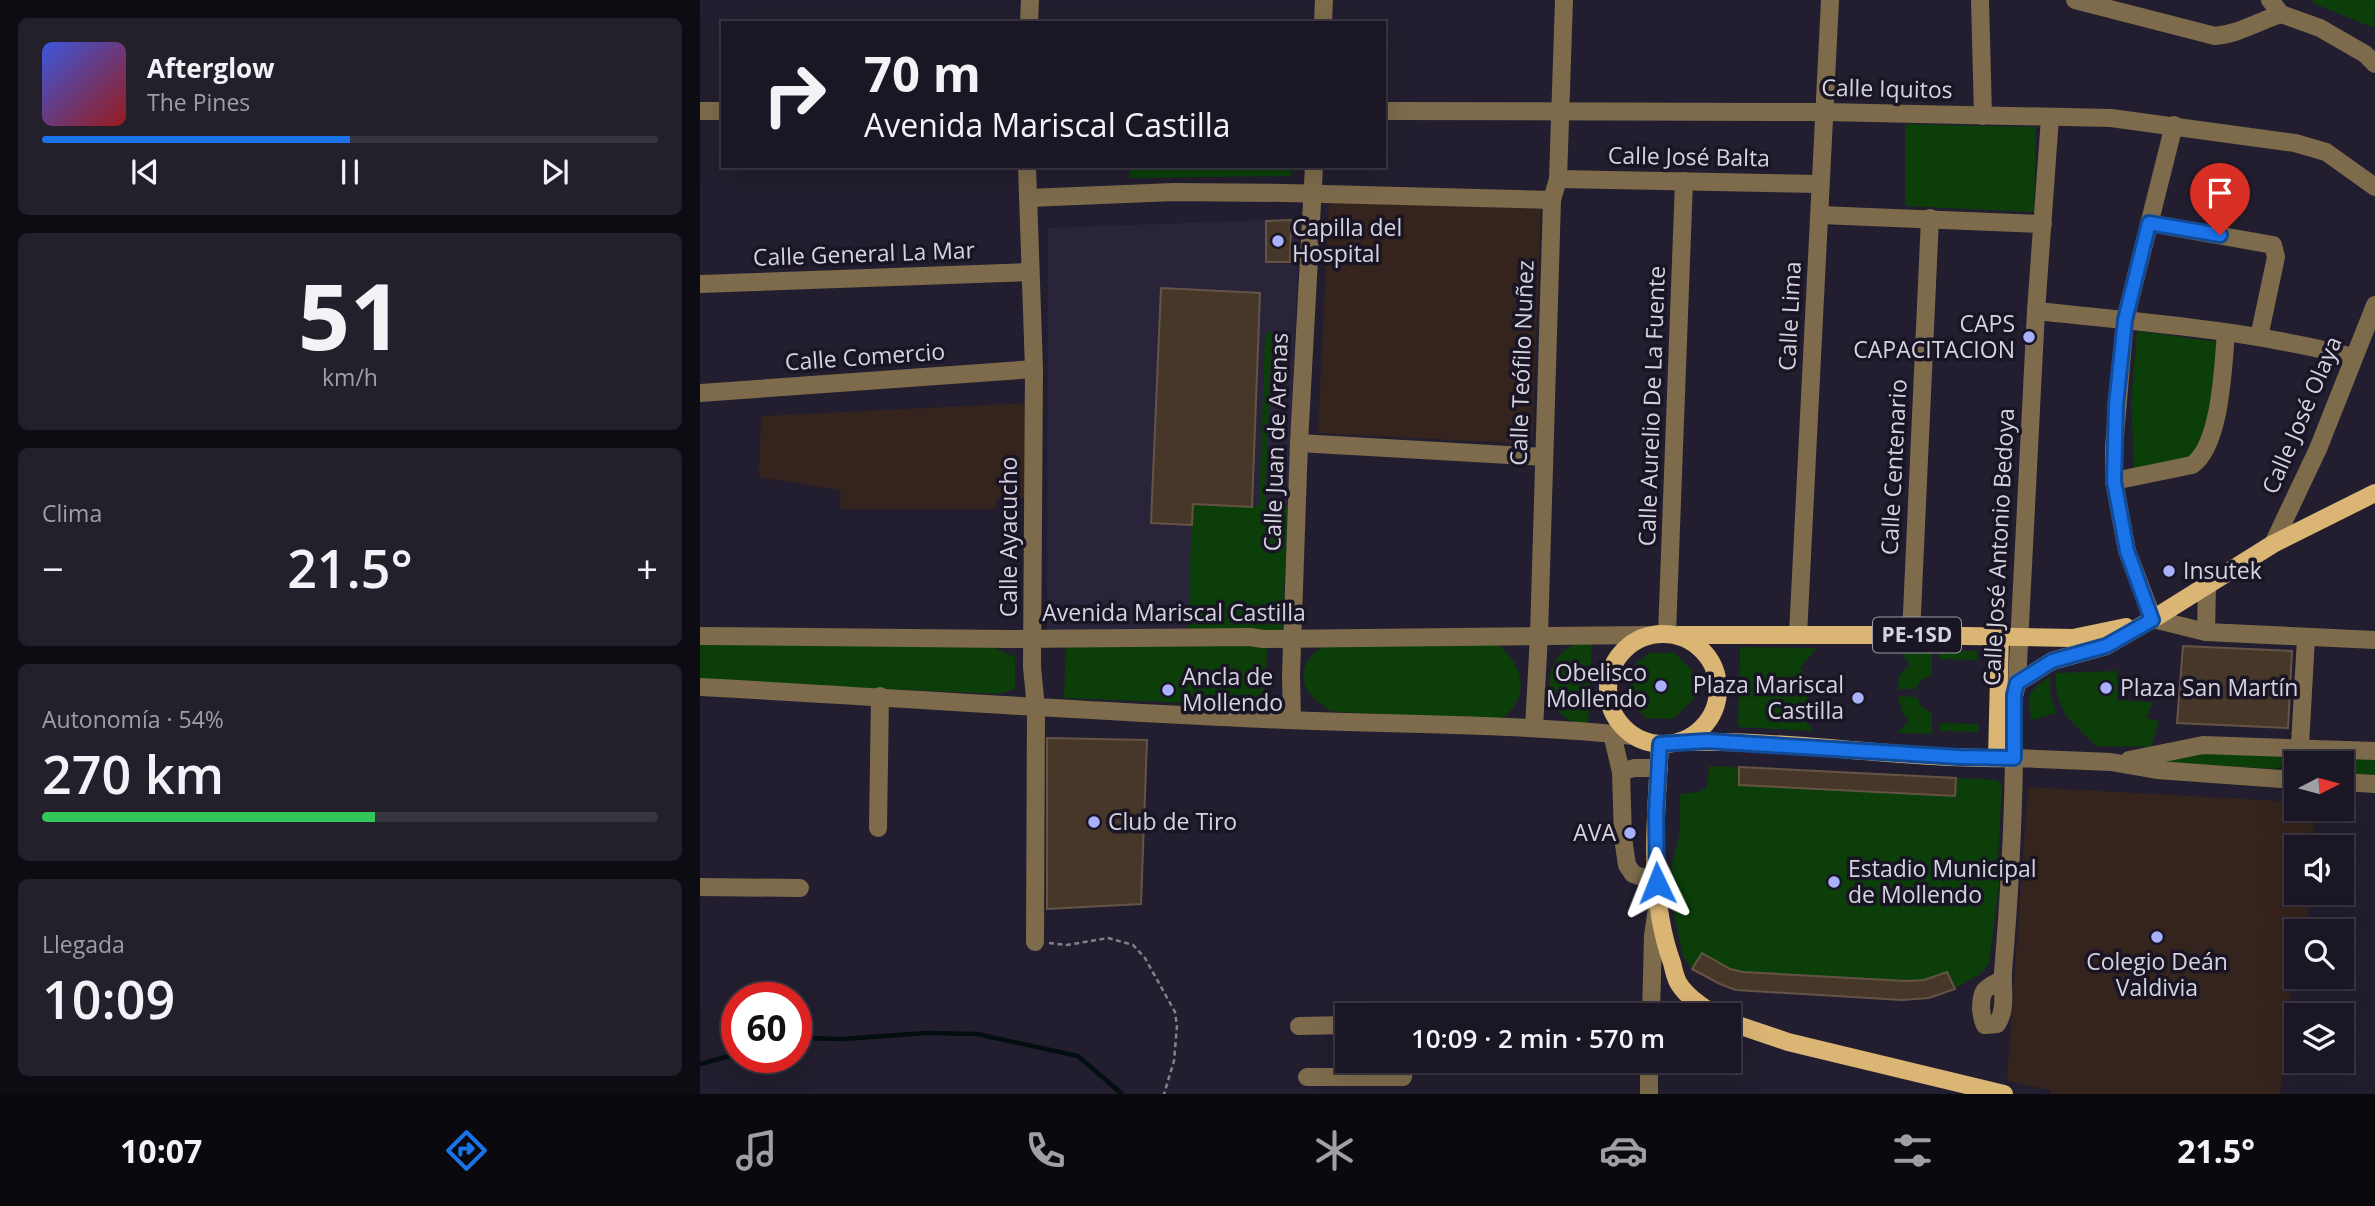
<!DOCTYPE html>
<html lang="es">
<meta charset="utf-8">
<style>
body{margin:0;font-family:"Open Sans",sans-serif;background:#231f2b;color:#f1f3f6;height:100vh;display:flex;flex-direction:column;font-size:26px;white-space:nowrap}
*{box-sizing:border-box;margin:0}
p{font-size:23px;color:#9f9fa6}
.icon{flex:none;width:38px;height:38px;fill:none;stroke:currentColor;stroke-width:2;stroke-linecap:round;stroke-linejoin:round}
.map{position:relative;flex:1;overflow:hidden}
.details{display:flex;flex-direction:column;gap:18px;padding:18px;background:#0e0c13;width:700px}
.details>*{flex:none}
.banner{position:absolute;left:21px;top:21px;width:665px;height:147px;border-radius:0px;box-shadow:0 7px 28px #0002,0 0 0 2px #383541;background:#1a1623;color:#f1f3f6;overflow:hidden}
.needle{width:46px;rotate:84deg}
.controls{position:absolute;left:1584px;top:751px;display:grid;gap:14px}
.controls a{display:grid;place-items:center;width:70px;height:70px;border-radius:0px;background:#1a1623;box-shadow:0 7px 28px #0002,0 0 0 2px #383541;font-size:35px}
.speed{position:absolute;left:21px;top:982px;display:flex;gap:14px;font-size:35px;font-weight:700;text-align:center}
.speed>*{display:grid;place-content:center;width:91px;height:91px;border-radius:50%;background:#1a1623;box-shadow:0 7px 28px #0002,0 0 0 2px #383541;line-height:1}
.speed .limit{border:10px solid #d22;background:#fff;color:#111}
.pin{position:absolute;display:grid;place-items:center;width:60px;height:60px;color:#fff;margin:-72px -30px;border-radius:50% 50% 50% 0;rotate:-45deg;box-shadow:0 0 7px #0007}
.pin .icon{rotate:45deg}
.me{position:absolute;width:77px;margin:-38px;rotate:358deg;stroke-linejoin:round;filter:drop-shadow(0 0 5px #0008)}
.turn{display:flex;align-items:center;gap:24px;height:147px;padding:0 28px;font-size:32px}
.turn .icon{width:91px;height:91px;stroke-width:2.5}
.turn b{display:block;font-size:49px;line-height:60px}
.big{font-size:52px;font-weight:600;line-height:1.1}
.details .widget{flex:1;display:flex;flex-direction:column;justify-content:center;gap:10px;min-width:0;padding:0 24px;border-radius:10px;background:#231f2b}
.details .dial{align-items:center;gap:0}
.dial b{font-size:91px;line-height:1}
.song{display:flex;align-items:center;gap:21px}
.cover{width:84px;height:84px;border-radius:10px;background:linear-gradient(135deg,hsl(230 70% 55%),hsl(0 70% 35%))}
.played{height:7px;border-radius:4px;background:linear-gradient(90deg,#1a73e8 50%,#383541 50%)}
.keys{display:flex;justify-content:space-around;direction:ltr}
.heat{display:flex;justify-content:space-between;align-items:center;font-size:38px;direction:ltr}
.charge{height:10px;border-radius:5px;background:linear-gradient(90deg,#34c759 54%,#383541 0)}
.trip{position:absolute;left:635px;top:1003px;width:406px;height:70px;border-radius:0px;background:#1a1623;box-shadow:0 7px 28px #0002,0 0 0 2px #383541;font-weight:600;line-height:70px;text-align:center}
.dock{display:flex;height:112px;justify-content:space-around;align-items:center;background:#0a090e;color:#9f9fa6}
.dock .icon{width:49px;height:49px}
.dock .active{color:#1a73e8}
.dock b{font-size:32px;color:#f1f3f6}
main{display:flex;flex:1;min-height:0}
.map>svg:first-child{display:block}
.built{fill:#2a243b}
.education{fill:#35241d}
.green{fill:#0b3e09}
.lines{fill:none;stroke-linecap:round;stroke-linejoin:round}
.stream{stroke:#020e0f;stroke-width:4.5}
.building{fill:#463728;stroke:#655445;stroke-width:2}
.path{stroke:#837f8d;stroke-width:2.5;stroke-dasharray:5 3.5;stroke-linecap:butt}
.minor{stroke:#7d6b4c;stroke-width:18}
.major{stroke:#dbb574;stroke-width:18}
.route-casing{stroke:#114b97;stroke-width:18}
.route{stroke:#1a73e8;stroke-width:12}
.poi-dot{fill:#a9b0fc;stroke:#191525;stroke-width:2.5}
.labels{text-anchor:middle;stroke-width:7;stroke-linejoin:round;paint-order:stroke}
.shield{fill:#191525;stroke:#9d9aa6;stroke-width:2}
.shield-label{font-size:21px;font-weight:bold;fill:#d5d3de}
.street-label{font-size:23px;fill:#d5d3de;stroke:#191525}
.poi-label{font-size:23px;fill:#d5d3de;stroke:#191525;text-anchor:start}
</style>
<main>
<section class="details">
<div class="widget">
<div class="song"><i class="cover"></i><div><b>Afterglow</b><p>The Pines</p></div></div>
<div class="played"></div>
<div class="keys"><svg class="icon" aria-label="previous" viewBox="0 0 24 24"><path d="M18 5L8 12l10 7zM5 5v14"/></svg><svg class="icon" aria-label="pause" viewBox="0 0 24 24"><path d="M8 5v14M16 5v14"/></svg><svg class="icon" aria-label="next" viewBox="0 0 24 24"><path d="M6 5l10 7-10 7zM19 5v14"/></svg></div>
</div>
<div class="widget dial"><b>51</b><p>km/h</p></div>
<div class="widget"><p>Clima</p>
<div class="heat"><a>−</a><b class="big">21.5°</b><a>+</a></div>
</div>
<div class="widget"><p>Autonomía · 54%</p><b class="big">270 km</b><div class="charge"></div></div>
<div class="widget"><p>Llegada</p><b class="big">10:09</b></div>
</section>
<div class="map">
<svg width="1675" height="1094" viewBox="0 0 1675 1094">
<rect width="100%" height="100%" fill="#231e2f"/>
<!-- built -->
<polygon class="built" points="600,219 582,635 347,631 348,228"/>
<!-- education -->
<g class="education">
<polygon points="629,202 841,209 832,444 618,433"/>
<polygon points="330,403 330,499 297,498 296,509 141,509 140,490 59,477 61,416"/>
<polygon points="1328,787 1596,802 1596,808 1606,809 1606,818 1614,818 1612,847 1596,847 1596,892 1610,893 1608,917 1596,931 1580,1094 1351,1094 1350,1090 1307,1081"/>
</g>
<!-- green -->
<g class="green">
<polygon points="1614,0 1675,0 1674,28 1613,3"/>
<polygon points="1205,124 1336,127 1334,212 1205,206"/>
<polygon points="430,166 591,166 591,176 430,178"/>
<polygon points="1437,331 1526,343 1497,460 1434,470 1431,401"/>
<polygon points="565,332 572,332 565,507 588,508 582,635 488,631 492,504 559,506"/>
<path d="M892,640L888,725C835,722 836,644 892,640Z"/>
<polygon points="567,641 565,706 364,698 366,643"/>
<path d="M795,642C816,658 832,685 811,710C807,716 798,719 792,723L630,711C625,706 618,703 613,697C596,680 604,657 623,647Z"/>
<polygon points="0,643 292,647 315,657 315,689 298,694 0,680"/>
<path d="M1040,647L1117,648L1100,668C1112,683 1111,700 1098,713L1114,731L1038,727Z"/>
<polygon points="1200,651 1232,651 1232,675 1221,680 1216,689 1198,689 1199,675 1210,665"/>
<polygon points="1238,651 1277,651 1277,660 1239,659"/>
<polygon points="949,653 975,653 994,673 994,699 973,719 946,718 929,699 928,671"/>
<polygon points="1417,671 1417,700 1453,702 1446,718 1459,721 1451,747 1396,746 1364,713 1357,694 1355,673"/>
<path d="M1350,676V692L1356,713L1332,720C1325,693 1328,693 1350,676Z"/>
<polygon points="1198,696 1216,697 1222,707 1232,713 1232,734 1198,733 1209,720 1203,714"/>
<polygon points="1240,723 1278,724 1278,732 1240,731"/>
<polygon points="1504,751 1580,753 1584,757 1583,764 1578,769 1457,762"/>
<polygon points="1617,757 1675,760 1675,775 1642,773 1642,763 1610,763 1610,760"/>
<path d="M1009,766L1297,780L1302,786L1298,857L1299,887L1289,963C1284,972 1277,976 1268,981C1244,996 1223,999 1194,999L1036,990L1020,984L992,969L983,956L970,895L969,877L980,832V794L999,792L1007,787Z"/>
</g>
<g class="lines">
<!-- stream -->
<g class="stream">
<polyline points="96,1038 143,1039 226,1033 277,1034 378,1056 422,1094"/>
<polyline points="0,1064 37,1054"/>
</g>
</g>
<!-- building -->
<g class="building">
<polygon points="591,220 590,262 566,262 566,221"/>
<polygon points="461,288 560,293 552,507 493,504 492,525 451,523"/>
<polygon points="1483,646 1592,651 1588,728 1477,723"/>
<polygon points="347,738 447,740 441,904 347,909"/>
<polygon points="1039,767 1256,778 1255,796 1039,785"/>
<polygon points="1002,953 1030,969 1043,972 1206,981 1224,980 1247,972 1255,989 1229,998 1202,1000 1036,990 1020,984 992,969"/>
</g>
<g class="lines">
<!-- path -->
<polyline class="path" points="349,943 367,945 408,938 433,945 445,958 475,1012 477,1026 474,1061 464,1094"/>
<!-- minor -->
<g class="minor">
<polyline points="1280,0 1283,116"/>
<path d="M1375,0L1515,36C1539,34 1559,21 1581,14"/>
<polyline points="1570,0 1581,14 1620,28 1665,54 1675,64"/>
<polyline points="329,23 330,0"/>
<polyline points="623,23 624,0"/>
<polyline points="0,111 23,111"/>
<polyline points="684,111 1124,112 1411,118 1595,143 1626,152 1675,187"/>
<polyline points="1474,125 1425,320 1414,447 1414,481 1427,551 1453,619 1506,632 1675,640"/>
<polyline points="327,166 334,369 332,667 336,708 335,942"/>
<polyline points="858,179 1119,184"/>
<polyline points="328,198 474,192 586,193 852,200"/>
<polyline points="1120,215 1343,224"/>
<polyline points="1449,223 1573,245 1576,257 1559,337"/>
<polyline points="0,284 329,272"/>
<path d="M1336,311C1442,322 1549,330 1653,357"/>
<polyline points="0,393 334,369"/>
<polyline points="599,443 844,457"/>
<path d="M1414,481L1492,465C1521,445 1523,366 1526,333"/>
<polyline points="1573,544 1618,449 1675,305"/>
<polyline points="1506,632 1507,585"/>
<polyline points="967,634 984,181"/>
<polyline points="1098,635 1130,0"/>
<polyline points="1211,635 1230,218"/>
<polyline points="0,636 309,639 550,637 563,639 948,635"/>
<polyline points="1317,683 1336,311 1350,118"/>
<path d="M0,687C188,697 376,711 564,719C688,725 811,723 934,736"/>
<polyline points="592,720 591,675 599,443 614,166"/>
<polyline points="834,728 839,635 852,200 858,179 864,0"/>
<polyline points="912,734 921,772 923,838 927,865 933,874 956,882"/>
<polyline points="1429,760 1503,745 1675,751"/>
<polyline points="1599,763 1606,638"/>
<polyline points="921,772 934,768 959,768"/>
<polyline points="1642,782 1675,784"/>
<polyline points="178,828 180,696"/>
<polyline points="0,887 100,888"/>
<path d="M1303,979C1286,988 1281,988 1281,1009C1282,1016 1282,1020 1285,1025L1297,1024C1307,1009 1302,990 1303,972C1309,901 1313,829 1314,758L1411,762L1457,770L1596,780"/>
<polyline points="951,1015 953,936 957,908"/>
<polyline points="599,1026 648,1025"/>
<polyline points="949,1060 949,1094"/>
<polyline points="607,1077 703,1077 705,1060"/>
</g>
<!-- major -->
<g class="major">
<circle cx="963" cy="689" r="55"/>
<polyline points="979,635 1211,635 1373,638 1426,627"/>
<path d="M981,742C1092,739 1203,760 1314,758V696L1317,683L1352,661L1406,646L1453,619L1573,544L1675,493"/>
<path d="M960,745C956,817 947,894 972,963C974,970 975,978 979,984C987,997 1003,1007 1015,1015"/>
<polyline points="1297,758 1300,636"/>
<polyline points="1029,1022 1088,1042 1304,1094"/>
</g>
</g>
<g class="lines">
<!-- route casing -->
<g class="route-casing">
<polyline id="route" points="957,883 956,813 960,744 1007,741 1259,757 1314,758 1314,695 1317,683 1352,661 1406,646 1452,620 1427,551 1414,481 1416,405 1425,320 1449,223 1520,235"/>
</g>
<!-- route -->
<use href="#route" class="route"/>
</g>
<!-- markers -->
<g class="poi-dot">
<circle cx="578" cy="241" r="7"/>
<circle cx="1329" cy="337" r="7"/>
<circle cx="1469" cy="571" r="7"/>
<circle cx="961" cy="686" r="7"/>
<circle cx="1406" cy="688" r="7"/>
<circle cx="468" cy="690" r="7"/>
<circle cx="1158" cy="698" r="7"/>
<circle cx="394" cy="822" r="7"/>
<circle cx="930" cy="833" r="7"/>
<circle cx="1134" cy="882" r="7"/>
<circle cx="1457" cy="937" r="7"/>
</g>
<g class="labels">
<!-- shield labels -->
<rect class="shield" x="1173" y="617.5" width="88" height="35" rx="5"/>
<g class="shield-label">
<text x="1217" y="642">PE-1SD</text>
</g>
<!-- street labels -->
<g class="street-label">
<text transform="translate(1187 89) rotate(1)" y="8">Calle Iquitos</text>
<text transform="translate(989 157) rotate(1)" y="8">Calle José Balta</text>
<text transform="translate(164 254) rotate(-2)" y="8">Calle General La Mar</text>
<text transform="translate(1090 316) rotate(-87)" y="8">Calle Lima</text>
<text transform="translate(165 357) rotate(-4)" y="8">Calle Comercio</text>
<text transform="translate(822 363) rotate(-88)" y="8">Calle Teófilo Nuñez</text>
<text transform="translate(952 406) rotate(-88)" y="8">Calle Aurelio De La Fuente</text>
<text transform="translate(1602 415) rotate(-67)" y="8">Calle José Olaya</text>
<text transform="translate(576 442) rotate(-88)" y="8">Calle Juan de Arenas</text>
<text transform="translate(1194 467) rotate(-87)" y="8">Calle Centenario</text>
<text transform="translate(309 537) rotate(-90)" y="8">Calle Ayacucho</text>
<text transform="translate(1299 547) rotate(-87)" y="8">Calle José Antonio Bedoya</text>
<text x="474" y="621">Avenida Mariscal Castilla</text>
</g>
<!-- poi labels -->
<g class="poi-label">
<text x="592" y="236">Capilla del<tspan x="592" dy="26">Hospital</tspan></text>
<text x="1315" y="332" text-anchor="end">CAPS<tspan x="1315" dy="26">CAPACITACION</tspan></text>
<text x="1483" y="579">Insutek</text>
<text x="947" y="681" text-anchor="end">Obelisco<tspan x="947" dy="26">Mollendo</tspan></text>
<text x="482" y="685">Ancla de<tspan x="482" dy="26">Mollendo</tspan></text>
<text x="1144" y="693" text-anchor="end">Plaza Mariscal<tspan x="1144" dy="26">Castilla</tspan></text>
<text x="1420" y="696">Plaza San Martín</text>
<text x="408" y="830">Club de Tiro</text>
<text x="916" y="841" text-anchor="end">AVA</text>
<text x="1148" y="877">Estadio Municipal<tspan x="1148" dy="26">de Mollendo</tspan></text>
<text x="1457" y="970" text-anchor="middle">Colegio Deán<tspan x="1457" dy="26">Valdivia</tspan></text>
</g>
</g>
</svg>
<div class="controls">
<a><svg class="needle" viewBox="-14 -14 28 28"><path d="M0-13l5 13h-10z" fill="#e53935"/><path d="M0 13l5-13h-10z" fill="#9f9fa6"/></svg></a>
<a><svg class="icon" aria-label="sound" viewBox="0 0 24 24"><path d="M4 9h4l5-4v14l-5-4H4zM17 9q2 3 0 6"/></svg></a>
<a><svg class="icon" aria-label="search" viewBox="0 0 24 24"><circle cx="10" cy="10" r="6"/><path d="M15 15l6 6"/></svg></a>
<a><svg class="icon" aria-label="layers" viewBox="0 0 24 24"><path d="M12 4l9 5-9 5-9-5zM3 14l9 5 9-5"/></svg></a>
</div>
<div class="speed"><div class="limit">60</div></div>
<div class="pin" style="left:1520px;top:235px;background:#d93025"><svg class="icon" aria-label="arrive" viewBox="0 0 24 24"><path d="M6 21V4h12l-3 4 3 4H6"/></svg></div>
<svg class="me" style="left:957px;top:883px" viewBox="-20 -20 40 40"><path d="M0-17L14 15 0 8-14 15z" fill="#1a73e8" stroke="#fff" stroke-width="4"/></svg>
<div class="trip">10:09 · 2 min · 570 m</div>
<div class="banner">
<div class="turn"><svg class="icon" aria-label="right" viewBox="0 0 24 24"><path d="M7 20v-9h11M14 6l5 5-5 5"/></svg><div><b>70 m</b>Avenida Mariscal Castilla</div></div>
</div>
</div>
</main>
<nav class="dock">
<b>10:07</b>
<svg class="icon active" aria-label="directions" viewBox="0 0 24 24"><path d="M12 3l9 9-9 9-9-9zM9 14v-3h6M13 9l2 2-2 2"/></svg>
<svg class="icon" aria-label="music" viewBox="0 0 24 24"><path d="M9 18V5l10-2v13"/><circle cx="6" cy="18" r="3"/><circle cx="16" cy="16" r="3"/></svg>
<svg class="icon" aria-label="phone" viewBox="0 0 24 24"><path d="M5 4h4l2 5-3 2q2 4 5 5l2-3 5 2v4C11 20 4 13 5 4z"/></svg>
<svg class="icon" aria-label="climate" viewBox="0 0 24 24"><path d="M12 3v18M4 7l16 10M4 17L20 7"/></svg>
<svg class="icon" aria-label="car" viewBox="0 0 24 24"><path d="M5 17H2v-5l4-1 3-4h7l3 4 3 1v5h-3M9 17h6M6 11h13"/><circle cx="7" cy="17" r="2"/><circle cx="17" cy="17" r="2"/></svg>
<svg class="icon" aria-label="filters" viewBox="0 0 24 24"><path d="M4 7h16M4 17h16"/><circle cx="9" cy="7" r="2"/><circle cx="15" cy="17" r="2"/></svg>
<b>21.5°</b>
</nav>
